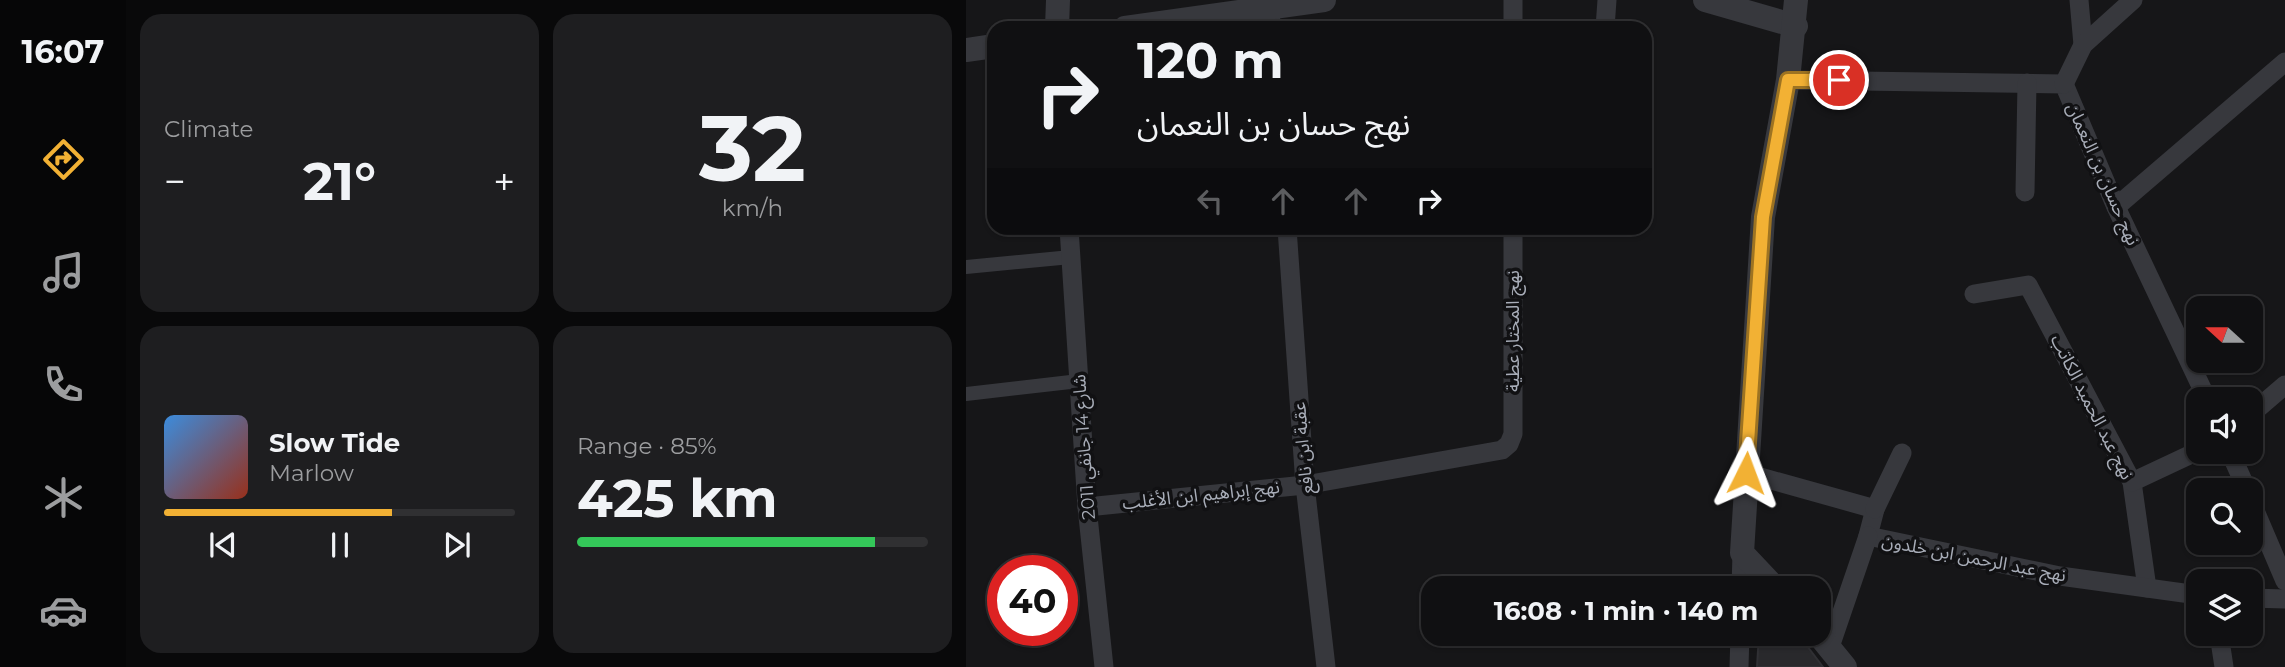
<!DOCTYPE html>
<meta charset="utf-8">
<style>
body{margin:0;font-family:Montserrat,"Noto Sans Arabic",sans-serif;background:#1e1e20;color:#f1f3f6;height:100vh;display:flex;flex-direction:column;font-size:26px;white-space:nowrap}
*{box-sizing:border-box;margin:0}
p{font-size:23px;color:#9c9d9f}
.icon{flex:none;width:38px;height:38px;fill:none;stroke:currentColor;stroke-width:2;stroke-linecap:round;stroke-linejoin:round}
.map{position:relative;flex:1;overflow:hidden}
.side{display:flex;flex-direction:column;gap:14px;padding:14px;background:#09090a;width:840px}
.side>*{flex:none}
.banner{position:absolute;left:21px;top:21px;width:665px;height:214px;border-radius:21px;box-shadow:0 2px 5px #0004,0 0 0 2px #303032;background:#101012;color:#f1f3f6;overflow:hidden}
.needle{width:46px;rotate:291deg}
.tools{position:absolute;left:1220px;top:296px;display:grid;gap:14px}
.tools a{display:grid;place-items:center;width:77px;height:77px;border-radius:14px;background:#101012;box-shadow:0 2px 5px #0004,0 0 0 2px #303032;font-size:35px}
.speed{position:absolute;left:21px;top:555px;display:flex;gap:14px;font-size:35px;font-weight:700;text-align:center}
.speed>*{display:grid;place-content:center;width:91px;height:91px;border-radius:50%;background:#101012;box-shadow:0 2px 5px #0004,0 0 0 2px #303032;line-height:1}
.speed .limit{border:10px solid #d22;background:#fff;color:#111}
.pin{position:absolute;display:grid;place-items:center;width:60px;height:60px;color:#fff;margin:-30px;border:4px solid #fff;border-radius:50%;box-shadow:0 2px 7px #0007}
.me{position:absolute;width:77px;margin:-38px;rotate:3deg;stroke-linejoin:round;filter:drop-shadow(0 0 5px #0008)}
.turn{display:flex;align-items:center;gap:24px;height:147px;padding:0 35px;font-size:32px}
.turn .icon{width:91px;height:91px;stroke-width:2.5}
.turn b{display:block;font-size:49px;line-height:60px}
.lanes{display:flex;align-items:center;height:66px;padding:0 35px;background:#0003;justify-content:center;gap:35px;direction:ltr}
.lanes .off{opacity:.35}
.big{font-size:52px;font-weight:700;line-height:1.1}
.side .widget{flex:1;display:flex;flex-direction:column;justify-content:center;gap:10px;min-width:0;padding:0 24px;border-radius:21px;background:#1e1e20}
.side .dial{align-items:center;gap:0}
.dial b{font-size:91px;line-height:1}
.song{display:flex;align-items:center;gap:21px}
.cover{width:84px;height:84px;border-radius:10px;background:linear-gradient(135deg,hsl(210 70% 55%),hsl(10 70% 35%))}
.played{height:7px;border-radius:4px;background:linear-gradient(90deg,#f2b134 65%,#303032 65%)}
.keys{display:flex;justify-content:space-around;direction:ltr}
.heat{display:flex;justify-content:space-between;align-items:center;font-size:38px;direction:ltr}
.charge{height:10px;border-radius:5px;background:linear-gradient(90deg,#34c759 85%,#303032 0)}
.side .tiles{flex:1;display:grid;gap:14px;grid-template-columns:repeat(2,1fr)}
.trip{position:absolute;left:455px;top:576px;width:410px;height:70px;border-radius:21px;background:#101012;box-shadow:0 2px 5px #0004,0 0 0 2px #303032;font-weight:700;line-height:70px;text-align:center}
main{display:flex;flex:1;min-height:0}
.tab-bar{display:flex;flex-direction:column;width:126px;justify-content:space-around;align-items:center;background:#060607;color:#9c9d9f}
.tab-bar .icon{width:49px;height:49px}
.tab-bar .on{color:#f2b134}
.tab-bar b{font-size:32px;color:#f1f3f6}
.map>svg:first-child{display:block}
.building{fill:#29292c;stroke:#303034;stroke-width:2}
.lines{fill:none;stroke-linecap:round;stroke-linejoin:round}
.pedestrian{stroke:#37383d;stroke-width:14}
.minor{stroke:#37383d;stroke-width:19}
.tertiary{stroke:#37383d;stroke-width:24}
.route-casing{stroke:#9d7322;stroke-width:18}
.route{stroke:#f2b134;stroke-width:12}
.labels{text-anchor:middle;stroke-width:7;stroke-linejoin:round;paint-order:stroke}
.street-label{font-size:18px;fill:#a8adb8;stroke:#111113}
</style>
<main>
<nav class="tab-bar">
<b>16:07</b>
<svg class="icon on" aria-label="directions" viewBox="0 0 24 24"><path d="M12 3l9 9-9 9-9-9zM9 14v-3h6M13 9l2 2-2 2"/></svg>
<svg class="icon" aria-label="music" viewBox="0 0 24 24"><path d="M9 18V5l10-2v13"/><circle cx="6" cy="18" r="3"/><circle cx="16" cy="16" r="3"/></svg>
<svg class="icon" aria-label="phone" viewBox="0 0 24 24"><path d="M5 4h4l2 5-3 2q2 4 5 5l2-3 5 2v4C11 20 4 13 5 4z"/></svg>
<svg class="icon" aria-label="climate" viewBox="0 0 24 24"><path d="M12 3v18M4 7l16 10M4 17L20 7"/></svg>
<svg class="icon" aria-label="car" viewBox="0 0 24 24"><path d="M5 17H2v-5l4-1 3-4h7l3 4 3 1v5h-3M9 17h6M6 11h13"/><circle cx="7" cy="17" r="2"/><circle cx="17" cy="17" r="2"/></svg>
</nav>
<section class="side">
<div class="tiles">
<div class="widget"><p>Climate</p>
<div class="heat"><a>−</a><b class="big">21°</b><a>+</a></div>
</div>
<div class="widget dial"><b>32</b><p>km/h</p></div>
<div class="widget">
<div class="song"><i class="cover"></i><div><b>Slow Tide</b><p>Marlow</p></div></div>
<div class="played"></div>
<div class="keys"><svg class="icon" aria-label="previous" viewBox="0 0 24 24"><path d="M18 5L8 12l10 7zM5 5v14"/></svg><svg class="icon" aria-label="pause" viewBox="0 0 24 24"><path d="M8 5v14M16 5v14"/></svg><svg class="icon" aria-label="next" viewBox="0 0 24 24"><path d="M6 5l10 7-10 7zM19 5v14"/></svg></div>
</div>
<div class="widget"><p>Range · 85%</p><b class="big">425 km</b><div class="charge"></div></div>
</div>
</section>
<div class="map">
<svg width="1319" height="667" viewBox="0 0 1319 667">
<rect width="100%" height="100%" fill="#161618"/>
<!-- building -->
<polygon class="building" points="793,634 832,634 857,667 791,667"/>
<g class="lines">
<!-- pedestrian -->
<g class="pedestrian">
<polyline points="0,267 105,257"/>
<polyline points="0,394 113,381"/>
</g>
<!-- minor -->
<g class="minor">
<polyline points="304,0 305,28"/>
<polyline points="547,0 547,28"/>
<polyline points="1113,0 1117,45"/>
<polyline points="639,28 641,0"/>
<polyline points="822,80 1098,84 1150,207 1241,399"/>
<polyline points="1098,84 1117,45 1167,0"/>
<polyline points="1059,192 1061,83"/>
<polyline points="1150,207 1319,62"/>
<polyline points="103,228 121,507 138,667"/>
<polyline points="321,228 339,485 360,667"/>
<polyline points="1008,294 1062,285 1166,482 1181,588"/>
<polyline points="1284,415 1319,385"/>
<polyline points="1264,452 1281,490"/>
<polyline points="780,473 909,509 902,536 1094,576 1232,595"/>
<polyline points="1166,482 1232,451"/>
<polyline points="1284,499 1319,581"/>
<polyline points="121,507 339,485 536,450 543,444 547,434 547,228"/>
<polyline points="909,509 936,453"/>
<polyline points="775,588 776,553"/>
<polyline points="1284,598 1319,599"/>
<polyline points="1253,634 1258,667"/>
<polyline points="864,647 902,536"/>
<polyline points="773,667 774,634"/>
</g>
<!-- tertiary -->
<g class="tertiary">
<polyline points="739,0 830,26"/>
<polyline points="91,28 92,0"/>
<polyline points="159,28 358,0"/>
<polyline points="0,50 28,46"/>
<polyline points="809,588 776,553 797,217 822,80 830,0"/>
<polyline points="852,634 879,667"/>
</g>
</g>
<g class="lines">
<!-- route casing -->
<g class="route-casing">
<polyline id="route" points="780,473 797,217 822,80 873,80"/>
</g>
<!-- route -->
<use href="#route" class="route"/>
</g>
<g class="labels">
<!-- street labels -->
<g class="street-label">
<text transform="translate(1137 174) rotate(66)" y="6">نهج حسان بن النعمان</text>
<text transform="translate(547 331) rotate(-90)" y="6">نهج المختار عطية</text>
<text transform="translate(1126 407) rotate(63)" y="6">نهج عبد الحميد الكاتب</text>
<text transform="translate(118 447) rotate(-94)" y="6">شارع 14 جانفي 2011</text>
<text transform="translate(337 448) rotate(-95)" y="6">عقبة ابن نافع</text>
<text transform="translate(235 495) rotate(-6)" y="6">نهج إبراهيم ابن الأغلب</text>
<text transform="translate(1008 558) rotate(11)" y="6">نهج عبد الرحمن ابن خلدون</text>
</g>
</g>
</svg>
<div class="tools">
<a><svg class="needle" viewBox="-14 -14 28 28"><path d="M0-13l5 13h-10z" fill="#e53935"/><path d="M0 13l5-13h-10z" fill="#9c9d9f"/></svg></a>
<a><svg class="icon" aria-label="sound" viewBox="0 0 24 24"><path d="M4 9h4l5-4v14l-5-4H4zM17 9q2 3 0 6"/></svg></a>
<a><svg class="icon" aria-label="search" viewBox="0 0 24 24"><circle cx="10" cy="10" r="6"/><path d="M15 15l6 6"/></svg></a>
<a><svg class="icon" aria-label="layers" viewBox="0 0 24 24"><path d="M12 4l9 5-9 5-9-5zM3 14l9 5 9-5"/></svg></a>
</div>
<div class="speed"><div class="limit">40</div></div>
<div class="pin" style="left:873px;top:80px;background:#d93025"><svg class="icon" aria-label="arrive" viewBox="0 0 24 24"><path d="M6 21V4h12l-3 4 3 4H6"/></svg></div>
<svg class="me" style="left:780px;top:473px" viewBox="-20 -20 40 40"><path d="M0-17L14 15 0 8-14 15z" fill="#f2b134" stroke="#fff" stroke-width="4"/></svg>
<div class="trip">16:08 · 1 min · 140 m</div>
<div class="banner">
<div class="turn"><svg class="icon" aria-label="right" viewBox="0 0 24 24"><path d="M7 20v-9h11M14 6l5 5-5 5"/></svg><div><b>120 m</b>نهج حسان بن النعمان</div></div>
<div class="lanes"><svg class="icon off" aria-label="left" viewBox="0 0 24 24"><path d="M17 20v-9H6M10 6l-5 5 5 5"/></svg><svg class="icon off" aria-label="ahead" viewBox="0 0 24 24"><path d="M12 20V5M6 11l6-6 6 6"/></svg><svg class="icon off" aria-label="ahead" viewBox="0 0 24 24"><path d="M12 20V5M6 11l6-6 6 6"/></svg><svg class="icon" aria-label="right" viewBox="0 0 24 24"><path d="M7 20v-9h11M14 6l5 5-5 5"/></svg></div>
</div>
</div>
</main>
